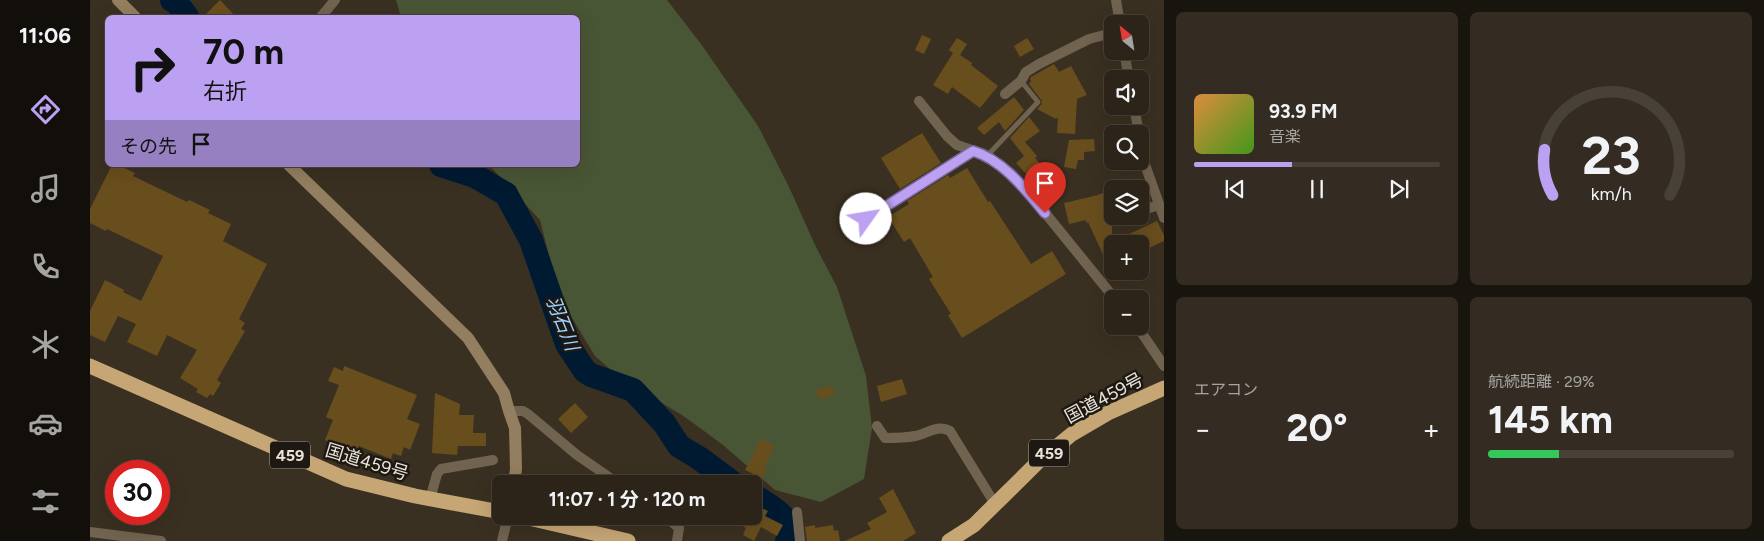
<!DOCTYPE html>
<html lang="ja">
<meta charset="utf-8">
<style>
body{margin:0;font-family:Figtree,"Noto Sans JP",sans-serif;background:#342c22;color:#f1f3f6;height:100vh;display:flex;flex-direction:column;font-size:19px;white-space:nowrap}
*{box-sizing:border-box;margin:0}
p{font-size:16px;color:#a6a4a2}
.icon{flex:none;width:28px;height:28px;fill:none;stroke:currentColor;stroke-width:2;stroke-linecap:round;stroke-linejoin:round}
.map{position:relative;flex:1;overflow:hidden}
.sheet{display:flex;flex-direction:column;gap:12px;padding:12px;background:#18140e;width:600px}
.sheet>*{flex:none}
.banner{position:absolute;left:15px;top:15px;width:475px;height:152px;border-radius:8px;box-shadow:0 5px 20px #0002,0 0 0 1px #484138;background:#bca0f2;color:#111;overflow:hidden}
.needle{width:32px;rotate:330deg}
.buttons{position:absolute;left:1014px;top:15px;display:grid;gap:10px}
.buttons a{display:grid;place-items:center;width:45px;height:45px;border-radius:8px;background:#2c2419;box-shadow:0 5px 20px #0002,0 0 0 1px #484138;font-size:25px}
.speed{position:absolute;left:15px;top:460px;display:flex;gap:10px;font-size:25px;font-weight:700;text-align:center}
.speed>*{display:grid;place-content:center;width:65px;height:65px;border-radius:50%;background:#2c2419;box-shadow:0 5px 20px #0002,0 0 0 1px #484138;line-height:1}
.speed .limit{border:8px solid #d22;background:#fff;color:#111}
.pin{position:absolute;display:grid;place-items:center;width:42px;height:42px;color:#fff;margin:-51px -21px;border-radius:50% 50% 50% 0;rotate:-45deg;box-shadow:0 0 5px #0007}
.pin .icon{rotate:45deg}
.me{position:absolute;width:55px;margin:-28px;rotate:58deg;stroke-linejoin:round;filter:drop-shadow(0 0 4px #0008)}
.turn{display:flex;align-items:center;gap:18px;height:105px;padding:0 15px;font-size:22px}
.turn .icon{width:65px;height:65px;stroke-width:2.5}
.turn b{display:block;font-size:35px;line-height:42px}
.then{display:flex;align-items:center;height:48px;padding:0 15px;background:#0003;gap:10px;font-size:19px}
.big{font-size:38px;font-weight:700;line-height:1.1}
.sheet .tile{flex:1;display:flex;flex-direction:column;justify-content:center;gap:8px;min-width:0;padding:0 18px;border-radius:8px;background:#342c22}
.sheet .dial{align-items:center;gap:0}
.dial svg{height:130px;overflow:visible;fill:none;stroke:#484138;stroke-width:7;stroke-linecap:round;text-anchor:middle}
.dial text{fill:#f1f3f6;stroke:none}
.song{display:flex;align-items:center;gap:15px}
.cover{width:60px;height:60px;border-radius:8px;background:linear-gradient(135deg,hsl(30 70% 55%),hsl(100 70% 35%))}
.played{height:5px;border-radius:2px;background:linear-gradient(90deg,#bca0f2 40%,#484138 40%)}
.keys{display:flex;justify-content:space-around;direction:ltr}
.heat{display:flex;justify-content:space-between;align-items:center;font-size:28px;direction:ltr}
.charge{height:8px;border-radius:4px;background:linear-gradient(90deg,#34c759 29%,#484138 0)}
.sheet .tiles{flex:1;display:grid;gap:12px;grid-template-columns:repeat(2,1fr)}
.trip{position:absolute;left:402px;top:475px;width:270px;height:50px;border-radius:8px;background:#2c2419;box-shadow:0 5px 20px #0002,0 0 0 1px #484138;font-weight:700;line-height:50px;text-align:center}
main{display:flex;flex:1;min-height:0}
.dock{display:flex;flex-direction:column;width:90px;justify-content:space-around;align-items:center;background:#120e0a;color:#a6a4a2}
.dock .icon{width:35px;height:35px}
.dock .active{color:#bca0f2}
.dock b{font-size:22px;color:#f1f3f6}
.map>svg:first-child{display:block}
.green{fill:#495635}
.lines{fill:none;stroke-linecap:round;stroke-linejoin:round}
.river{stroke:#001a32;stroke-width:24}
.building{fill:#694e1d}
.lane{stroke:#706350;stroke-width:5}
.street{stroke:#706350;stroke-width:10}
.secondary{stroke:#937e5f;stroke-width:12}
.highway{stroke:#c6a675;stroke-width:15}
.route-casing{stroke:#7a689d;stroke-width:12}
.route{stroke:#bca0f2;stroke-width:9}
.labels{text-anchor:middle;stroke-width:5;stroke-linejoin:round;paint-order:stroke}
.shield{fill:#1d1912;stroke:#aca79e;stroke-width:1}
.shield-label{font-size:16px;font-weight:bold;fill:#eae4da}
.street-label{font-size:18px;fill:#eae4da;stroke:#1d1912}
.water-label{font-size:19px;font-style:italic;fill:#9dd0fe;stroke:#1d1912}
</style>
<main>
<nav class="dock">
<b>11:06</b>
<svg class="icon active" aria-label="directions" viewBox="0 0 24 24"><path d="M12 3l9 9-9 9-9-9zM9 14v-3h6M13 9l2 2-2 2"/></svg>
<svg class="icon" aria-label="music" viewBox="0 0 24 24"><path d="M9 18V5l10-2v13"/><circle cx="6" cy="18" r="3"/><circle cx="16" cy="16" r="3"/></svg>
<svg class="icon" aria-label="phone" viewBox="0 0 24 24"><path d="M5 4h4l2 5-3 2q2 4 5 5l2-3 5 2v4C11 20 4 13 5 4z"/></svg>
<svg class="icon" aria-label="climate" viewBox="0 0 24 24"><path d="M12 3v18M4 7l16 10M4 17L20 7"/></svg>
<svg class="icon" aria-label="car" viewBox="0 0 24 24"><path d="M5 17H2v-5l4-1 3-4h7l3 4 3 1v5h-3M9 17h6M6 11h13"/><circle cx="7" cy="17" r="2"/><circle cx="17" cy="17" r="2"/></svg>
<svg class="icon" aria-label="filters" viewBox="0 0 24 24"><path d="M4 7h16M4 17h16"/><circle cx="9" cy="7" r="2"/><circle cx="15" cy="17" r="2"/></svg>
</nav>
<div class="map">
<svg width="1074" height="541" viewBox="0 0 1074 541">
<rect width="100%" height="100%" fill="#3a3021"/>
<!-- green -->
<polygon class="green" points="306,0 577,0 611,44 668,126 699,187 725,245 747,287 776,376 782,428 774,479 731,502 685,490 633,445 595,417 528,376 505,356 482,318 465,279 450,220 399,165 488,165 488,18 311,17"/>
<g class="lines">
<!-- river -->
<g class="river">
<polyline points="82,0 87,3 98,18"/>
<polyline points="351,165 385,176 416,194 441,240 477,344 495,371 501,375 543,390 574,423 589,446 609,458 644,484"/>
<path d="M664,496C680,506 706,518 697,541"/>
</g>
</g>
<!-- building -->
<g class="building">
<polygon points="130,0 147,18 112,18"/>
<polygon points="832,35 841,39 834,54 825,50"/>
<polygon points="867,38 877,44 870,55 882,63 881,65 908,86 890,108 862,87 858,94 843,85 863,53 859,50"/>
<polygon points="937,38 944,49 930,57 924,46"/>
<polygon points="964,64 969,72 981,66 997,95 987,99 985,134 967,133 968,117 966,119 947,109 951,105 952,101 939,84 941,81 940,79 941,77"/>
<polygon points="924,97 934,110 915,131 909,122 894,135 887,128"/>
<polygon points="939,117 950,131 935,142 947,156 945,158 952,166 939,177 926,163 934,156 920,138"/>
<polygon points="832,133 851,163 810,189 791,158"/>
<polygon points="1004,139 1005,151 994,152 994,160 988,160 986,169 974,167 979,140"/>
<polygon points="22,165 28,165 45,173 43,176 97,202 99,200 120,210 118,213 141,224 133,241 177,264 149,319 155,323 151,329 155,331 127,380 131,383 123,396 120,394 117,398 106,392 108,389 90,378 107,350 77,335 67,356 37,342 46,324 28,316 15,342 0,335 0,311 15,280 34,290 33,292 51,301 73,256 17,229 16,231 0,223 0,209"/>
<polygon points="877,168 898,202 900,201 941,264 962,251 976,274 872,338 858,315 861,314 839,279 843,277 820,238 814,242 798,217 819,204 817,201 858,175 860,178"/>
<polygon points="1022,189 1022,242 1067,221 1074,235 1074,241 1050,252 1050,244 1022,244 1022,274 998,222 996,223 996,220 979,224 974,203 1008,195"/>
<polygon points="254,366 327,395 317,419 330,424 320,450 314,447 311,456 303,453 301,459 269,446 267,452 235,440 243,420 236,417 249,385 238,381 244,367 253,371"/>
<polygon points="812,379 817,394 791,402 787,386"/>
<polygon points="739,386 742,386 745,395 729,399 726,390"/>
<polygon points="345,393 370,404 369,415 384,415 383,433 396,433 396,446 368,446 367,455 342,453"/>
<polygon points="485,403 498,417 481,433 468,419"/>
<polygon points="671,439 685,446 674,468 677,469 672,478 655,470"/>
<polygon points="803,489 826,533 813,541 755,541 781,529 777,523 797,512 789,498"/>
<polygon points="667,506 678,511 675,516 693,525 687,536 671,527 664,541 653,535 656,528 635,516 664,516 664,510"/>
<polygon points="725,525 725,528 743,525 744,531 748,530 750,541 717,541 715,527"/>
</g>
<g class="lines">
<!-- lane -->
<polyline class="lane" points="897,156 948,102 931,81"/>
<!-- street -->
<g class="street">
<polyline points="1026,0 1030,24"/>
<polyline points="230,18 245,0"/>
<polyline points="1034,51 1039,79"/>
<polyline points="915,94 931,81 936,72 949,64 999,39 1022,33"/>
<polyline points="829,101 857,136 867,145 894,154 914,169 943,198 1025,299"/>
<polyline points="1044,106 1049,134"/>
<polyline points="1050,142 1053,159 1074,218"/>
<polyline points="1050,211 1069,205"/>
<polyline points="775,219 883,151"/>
<polyline points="1047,326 1074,366"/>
<polyline points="419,411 433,411 438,414 487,455 529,484"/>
<path d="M787,426L795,438C805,438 815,438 825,436C837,434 847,424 860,431L905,504"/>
<polyline points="340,499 347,474 351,469 403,460"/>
<polyline points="707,512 710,541"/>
<polyline points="575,516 589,528 587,541"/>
<polyline points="0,532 71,541"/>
<polyline points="412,541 418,516"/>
</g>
<!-- secondary -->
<g class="secondary">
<polyline points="28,0 46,18"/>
<polyline points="199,165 378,338 414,393 419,411 425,428 426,469 424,484"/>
</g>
<!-- highway -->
<g class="highway">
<polyline points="0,366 256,479 325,496 411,512"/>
<polyline points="430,516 538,541"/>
<polyline points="859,541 884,525 950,460 982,434 1018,413 1074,388"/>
</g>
</g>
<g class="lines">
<!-- route casing -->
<g class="route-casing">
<path id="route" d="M776,219L883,151C913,160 936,190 955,213"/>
</g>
<!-- route -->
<use href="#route" class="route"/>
</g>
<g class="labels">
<!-- shield labels -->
<g class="shield">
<rect x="939" y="439.5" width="40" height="27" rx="4"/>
<rect x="180" y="441.5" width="40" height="27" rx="4"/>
</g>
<g class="shield-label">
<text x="959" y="459">459</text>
<text x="200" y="461">459</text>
</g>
<!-- street labels -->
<g class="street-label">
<text transform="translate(1014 398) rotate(-28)" y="6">国道459号</text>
<text transform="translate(277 462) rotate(17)" y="6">国道459号</text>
</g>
<!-- water labels -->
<g class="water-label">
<text transform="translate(473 323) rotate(68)" y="7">羽石川</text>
</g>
</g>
</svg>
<div class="buttons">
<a><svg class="needle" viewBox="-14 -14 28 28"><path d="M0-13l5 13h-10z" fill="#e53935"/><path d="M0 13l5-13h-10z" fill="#a6a4a2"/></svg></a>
<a><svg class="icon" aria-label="sound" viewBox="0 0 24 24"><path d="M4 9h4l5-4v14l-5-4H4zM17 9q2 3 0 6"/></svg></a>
<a><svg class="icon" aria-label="search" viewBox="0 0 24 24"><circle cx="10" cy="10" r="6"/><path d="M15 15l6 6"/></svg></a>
<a><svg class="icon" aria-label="layers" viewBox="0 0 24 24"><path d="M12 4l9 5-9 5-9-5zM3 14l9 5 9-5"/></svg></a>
<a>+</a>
<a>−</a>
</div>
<div class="speed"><div class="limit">30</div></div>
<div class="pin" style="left:955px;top:213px;background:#d93025"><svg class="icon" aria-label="arrive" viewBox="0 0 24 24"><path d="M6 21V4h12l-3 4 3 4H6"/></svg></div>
<svg class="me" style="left:776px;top:219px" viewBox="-20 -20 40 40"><circle r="19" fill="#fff"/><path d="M0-13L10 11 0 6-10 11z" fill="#bca0f2"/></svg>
<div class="trip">11:07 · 1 分 · 120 m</div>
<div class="banner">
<div class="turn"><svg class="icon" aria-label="right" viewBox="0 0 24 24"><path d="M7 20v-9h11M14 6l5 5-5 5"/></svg><div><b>70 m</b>右折</div></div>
<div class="then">その先<svg class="icon" aria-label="arrive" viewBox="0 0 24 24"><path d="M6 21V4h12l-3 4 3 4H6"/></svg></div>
</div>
</div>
<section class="sheet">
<div class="tiles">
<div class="tile">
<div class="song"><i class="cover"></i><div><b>93.9 FM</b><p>音楽</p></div></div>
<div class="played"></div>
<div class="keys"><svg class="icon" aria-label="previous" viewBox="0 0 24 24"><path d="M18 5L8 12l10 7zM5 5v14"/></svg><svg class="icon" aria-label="pause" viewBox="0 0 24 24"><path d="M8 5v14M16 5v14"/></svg><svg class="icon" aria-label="next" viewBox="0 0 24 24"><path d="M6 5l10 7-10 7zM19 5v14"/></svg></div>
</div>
<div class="tile dial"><svg viewBox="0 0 100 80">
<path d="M14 69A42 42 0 1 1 86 69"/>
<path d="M14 69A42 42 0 0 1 9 41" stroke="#bca0f2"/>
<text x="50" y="56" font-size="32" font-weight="700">23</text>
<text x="50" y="72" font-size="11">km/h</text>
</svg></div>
<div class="tile"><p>エアコン</p>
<div class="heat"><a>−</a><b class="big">20°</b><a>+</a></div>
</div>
<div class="tile"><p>航続距離 · 29%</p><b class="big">145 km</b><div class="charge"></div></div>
</div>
</section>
</main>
